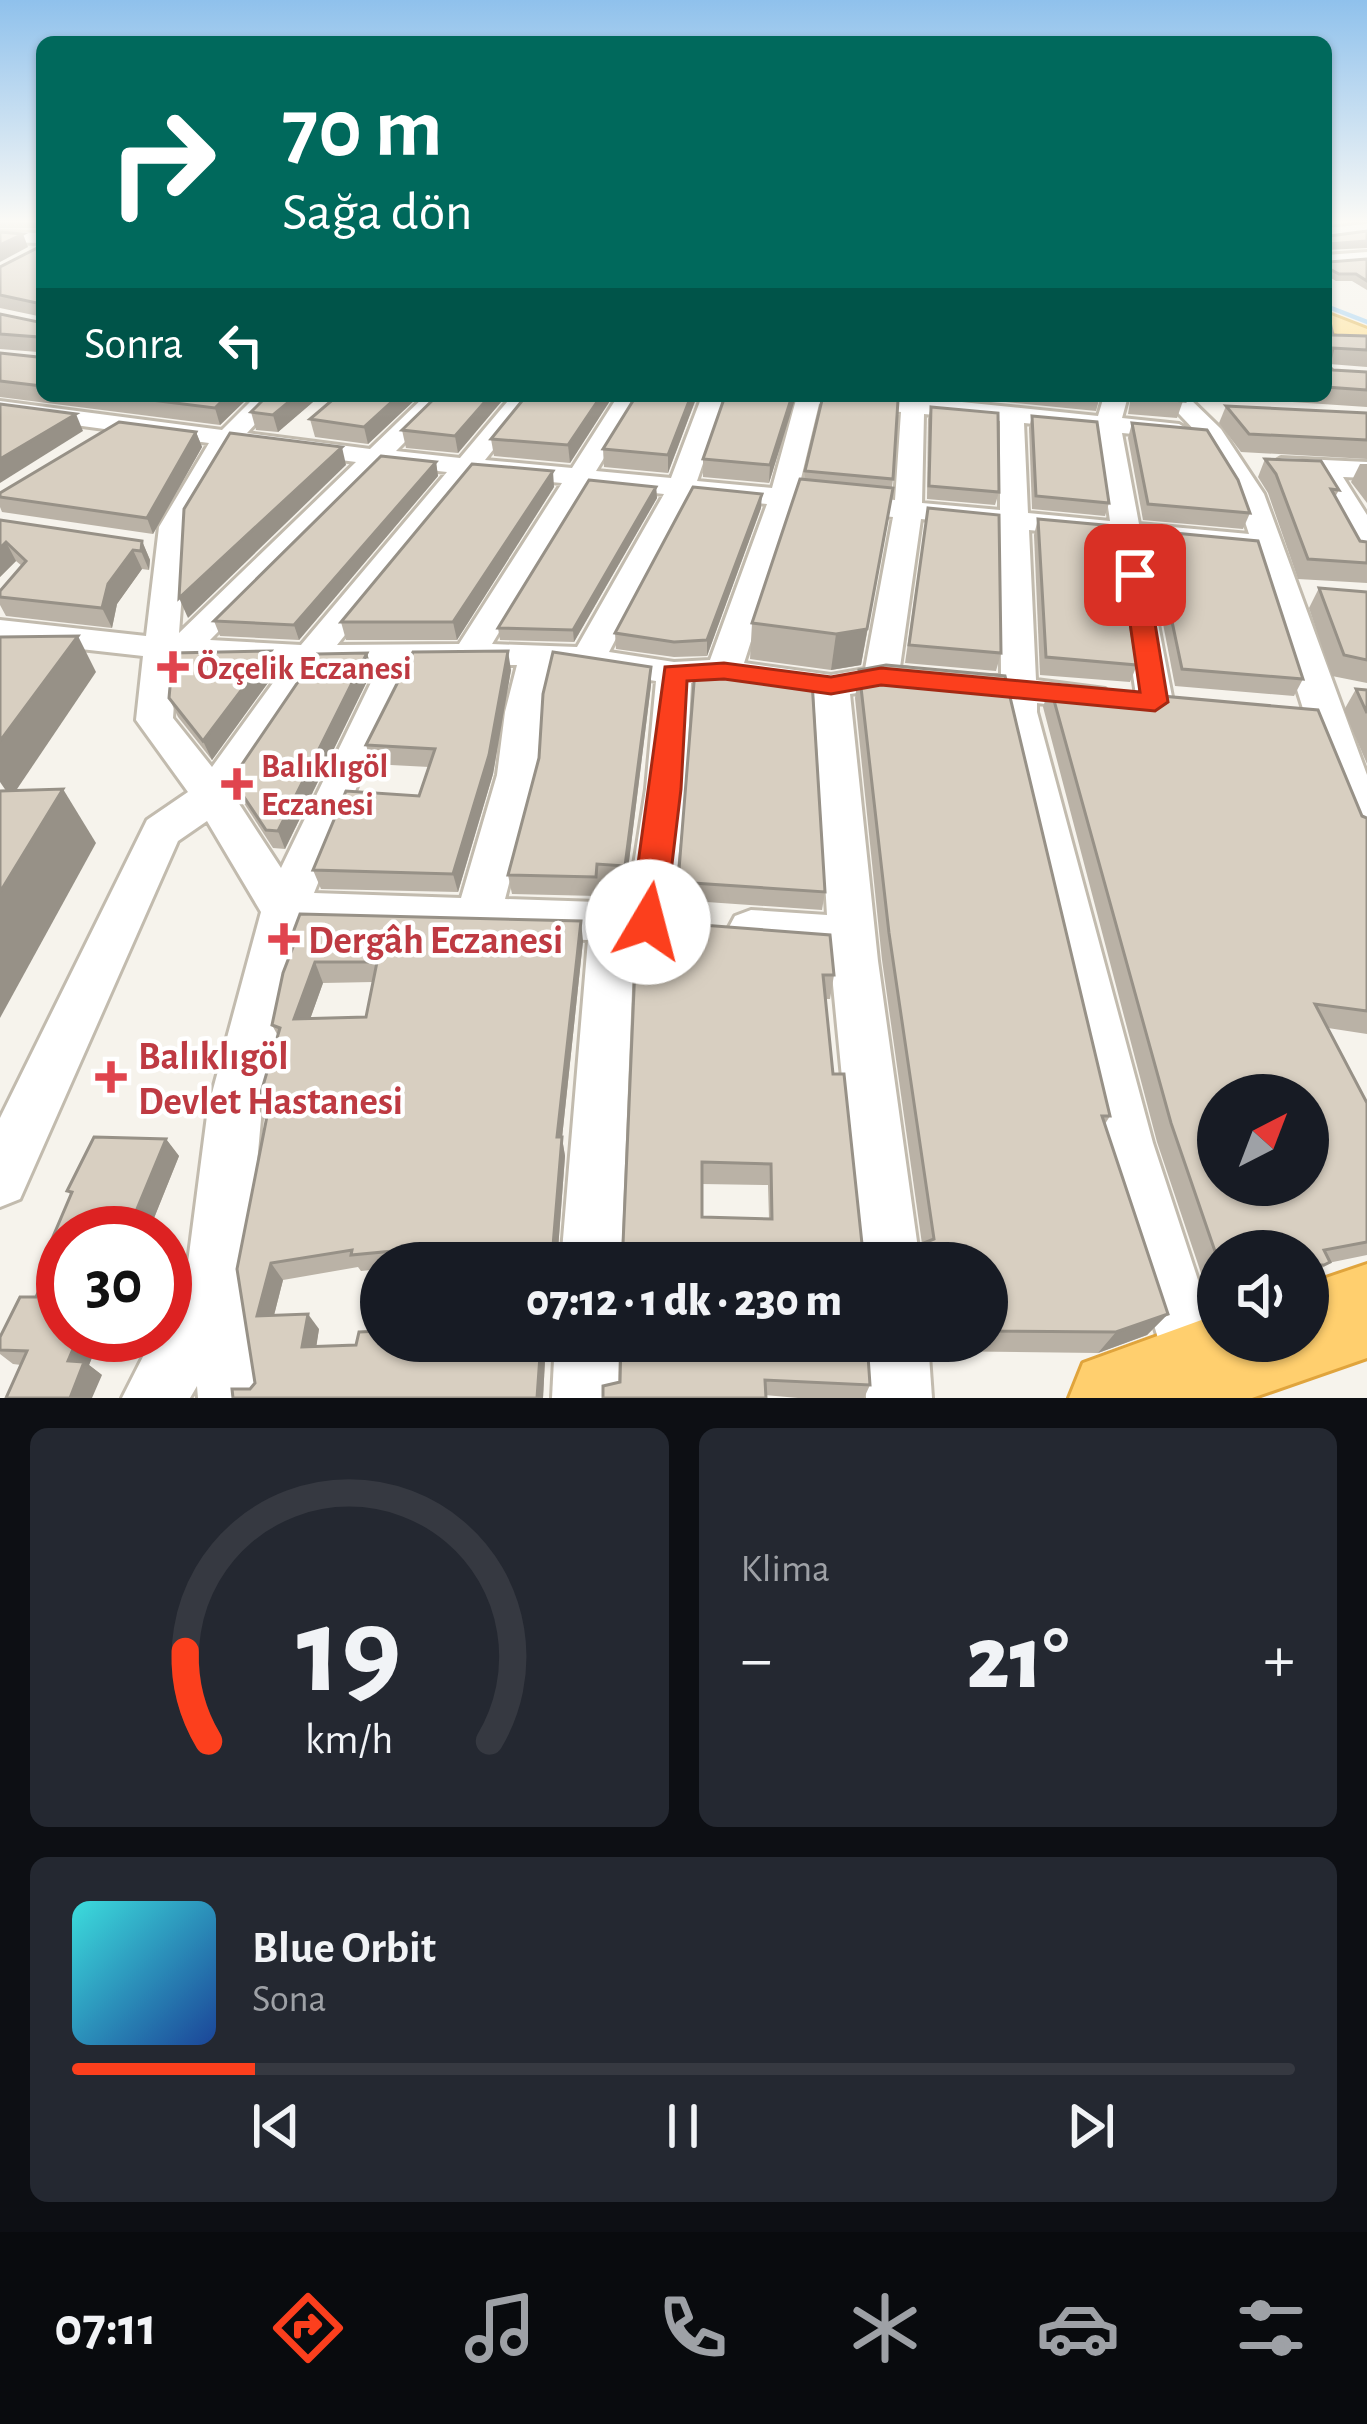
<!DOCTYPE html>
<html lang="tr">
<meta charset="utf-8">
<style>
body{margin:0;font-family:"Alegreya Sans",sans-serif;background:#242831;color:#f1f3f6;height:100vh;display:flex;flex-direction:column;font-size:45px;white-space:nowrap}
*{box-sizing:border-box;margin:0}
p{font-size:39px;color:#9ea1a6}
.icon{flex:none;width:66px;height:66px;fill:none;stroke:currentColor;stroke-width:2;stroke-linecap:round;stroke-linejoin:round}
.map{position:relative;height:1398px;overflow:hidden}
.details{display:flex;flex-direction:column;gap:30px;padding:30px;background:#0d0f14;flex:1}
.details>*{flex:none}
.banner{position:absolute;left:36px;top:36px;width:1296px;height:366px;border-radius:18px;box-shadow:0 3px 9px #0004;background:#00695c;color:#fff;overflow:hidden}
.needle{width:78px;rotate:42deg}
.tools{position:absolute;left:1197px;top:1074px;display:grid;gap:24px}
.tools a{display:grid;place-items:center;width:132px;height:132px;border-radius:50%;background:#171b24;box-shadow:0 3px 9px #0004;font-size:60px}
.speed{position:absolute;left:36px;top:1206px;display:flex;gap:24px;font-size:60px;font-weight:700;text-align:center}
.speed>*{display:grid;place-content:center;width:156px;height:156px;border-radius:50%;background:#171b24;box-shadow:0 3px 9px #0004;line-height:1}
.speed .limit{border:18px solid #d22;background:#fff;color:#111}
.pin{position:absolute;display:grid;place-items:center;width:102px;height:102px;color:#fff;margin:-51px;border-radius:24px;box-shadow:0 6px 18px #0006}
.me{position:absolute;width:132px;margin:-66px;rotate:8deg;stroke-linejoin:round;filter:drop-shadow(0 0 9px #0008)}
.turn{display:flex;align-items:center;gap:42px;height:252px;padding:0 48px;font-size:54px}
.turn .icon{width:156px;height:156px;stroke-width:2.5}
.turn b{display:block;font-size:84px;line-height:102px}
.then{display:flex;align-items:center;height:114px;padding:0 48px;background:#0003;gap:24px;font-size:45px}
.big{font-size:90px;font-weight:800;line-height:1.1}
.details .tile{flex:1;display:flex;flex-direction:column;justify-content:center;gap:18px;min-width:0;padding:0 42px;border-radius:18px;background:#242831}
.details .dial{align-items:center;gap:0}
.dial svg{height:312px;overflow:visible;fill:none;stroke:#363941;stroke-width:7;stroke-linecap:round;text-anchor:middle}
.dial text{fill:#f1f3f6;stroke:none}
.song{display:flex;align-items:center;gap:36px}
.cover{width:144px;height:144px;border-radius:18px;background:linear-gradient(135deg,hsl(180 70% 55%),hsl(220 70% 35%))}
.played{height:12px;border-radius:6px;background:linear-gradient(90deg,#fc3f1d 15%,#363941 15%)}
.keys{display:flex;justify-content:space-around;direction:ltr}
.heat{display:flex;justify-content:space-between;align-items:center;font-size:66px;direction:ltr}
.details .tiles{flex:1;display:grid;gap:30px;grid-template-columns:1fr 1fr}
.tile:last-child{grid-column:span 2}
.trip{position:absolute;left:360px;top:1242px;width:648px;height:120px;border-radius:60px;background:#171b24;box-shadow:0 3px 9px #0004;font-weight:800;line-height:120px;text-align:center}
.dock{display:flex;height:192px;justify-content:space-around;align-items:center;background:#090b0e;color:#9ea1a6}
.dock .icon{width:84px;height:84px}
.dock .selected{color:#fc3f1d}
.dock b{font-size:54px;color:#f1f3f6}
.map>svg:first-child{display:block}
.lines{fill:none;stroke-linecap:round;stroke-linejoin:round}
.stream{stroke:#a9d4f2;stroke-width:4.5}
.minor-casing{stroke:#c2bbae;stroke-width:6}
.major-casing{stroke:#e6c16a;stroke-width:6}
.highway-casing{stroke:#e0a43c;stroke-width:6}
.minor{fill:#fff;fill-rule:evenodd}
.major{fill:#ffe39c;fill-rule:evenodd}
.highway{fill:#ffcf6e;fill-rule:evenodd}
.wall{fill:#bab2a6;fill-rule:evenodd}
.shaded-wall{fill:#979187}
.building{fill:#d8cfc1;stroke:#979187;stroke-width:3;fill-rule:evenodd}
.route{fill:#fc3f1d;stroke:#a42913;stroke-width:3}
.health-dot{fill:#e0444e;stroke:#fff;stroke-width:4.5}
.labels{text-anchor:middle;stroke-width:9;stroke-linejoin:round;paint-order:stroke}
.health-label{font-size:33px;font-weight:bold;fill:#be3a42;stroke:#fff;text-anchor:start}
.near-health-label{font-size:39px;font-weight:bold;fill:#be3a42;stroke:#fff;text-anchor:start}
</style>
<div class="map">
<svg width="1367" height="1398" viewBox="0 0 1367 1398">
<rect width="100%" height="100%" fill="#f6f3ec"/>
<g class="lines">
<!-- stream -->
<polyline class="stream" points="1326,306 1367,322"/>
<!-- minor casing -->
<g class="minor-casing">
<g id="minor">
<polygon points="1367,224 1367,234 1326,238 1326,228"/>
<polygon points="0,232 42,233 42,243 0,242"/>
<polygon points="1367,252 1367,262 1326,265 1326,255"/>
<path d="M256,396H281L247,433L370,449L425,396H450L396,451L460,458L512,396H536L485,460L572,468L618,396H642L596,471L671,478L702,396H726L697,481L772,488L797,396L913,397L1098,416L1104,396H1128L1122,418L1179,424L1191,431L1179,438L1122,433L1139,524L1249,534L1236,494L1202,438L1162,396H1187L1221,429L1264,494L1367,775V840L1352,835L1346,824L1305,715L1254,553L1142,541L1173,702L1168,710H1142L1137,702L1113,538L1029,530L1036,680L1105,689L1110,697L1105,705L1092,709L1037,703V712L1153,1143L1218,1341L1231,1368L1222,1391L1204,1398L1176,1391L1167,1368L1099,1143L1001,699L949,692L944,684L949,676H1001L1000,527L921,519L900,667L919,671L925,679L919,687C897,693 873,690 850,694L878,961L920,1263H860L830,954L751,948L735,942L728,929L735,916L751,910L827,915L814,695L724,682L691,683L686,789L673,905L700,911L707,924L700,937L684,943L634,941L621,1263H561L588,940L302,930L262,1108L246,1286L264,1398H198L197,1386L190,1398H122L154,1335H165V1316L186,1278L208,1108L261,912L207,821L178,841L20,1199L0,1207V1118L147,820L188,792L136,720L143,656L0,640V620L146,636L159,527L209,443L0,415V401L222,430ZM819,404L901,412L895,500L798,491ZM924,414L1000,421V510L922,503ZM1024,423L1097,430L1110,521L1028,513ZM234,446L356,462L179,633L187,527ZM382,465L447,472L301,645L210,640ZM473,475L562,483L459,644L337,645ZM587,486L664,494L577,647L492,644ZM690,496L767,504L710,660L674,662L609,652ZM794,507L893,517L865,669L831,675L744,663ZM177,659L286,665L212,767L173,718ZM473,665H517L505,712L497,775L461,898L314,893L364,769L414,666ZM552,665L656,681L646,789L628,903L505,899L537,775L541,712ZM379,666L281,868L234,796L320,667Z"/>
<polygon points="1281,458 1367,462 1367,478 1343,477 1367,515 1367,547 1357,544 1315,475 1272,472 1268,466"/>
<polygon points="555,1341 619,1341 618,1398 552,1398"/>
<polygon points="864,1341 928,1341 932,1398 866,1398"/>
</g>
</g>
<!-- major casing -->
<g class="major-casing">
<polygon id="major" points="1326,313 1367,329 1367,347 1326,329"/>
</g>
<!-- highway casing -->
<g class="highway-casing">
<polygon id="highway" points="1367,1264 1367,1358 1252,1398 1069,1398 1083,1363 1218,1314 1218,1341 1308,1341 1308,1284"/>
</g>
<!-- minor -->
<use href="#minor" class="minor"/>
<!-- major -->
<use href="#major" class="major"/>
<!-- highway -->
<use href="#highway" class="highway"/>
</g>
<!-- wall -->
<g class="wall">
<polygon points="0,222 42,222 42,396 250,396 220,425 0,397 0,353 38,357 38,352 0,349 0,314 38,322 38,316 0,308 0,267 39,247 40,228 0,228"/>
<polygon points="1326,253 1329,262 1367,259 1367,290 1352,281 1336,281 1326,275"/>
<polygon points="1326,312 1333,335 1367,336 1367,367 1329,364 1329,366 1333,370 1367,372 1367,407 1204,396 1326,396"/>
<polygon points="267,396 320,396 278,432 256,430 251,412"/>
<polygon points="337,396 419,396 368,444 315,437 310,419"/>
<polygon points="506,396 458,453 406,448 402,430"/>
<polygon points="613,396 570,463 494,456 491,439"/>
<polygon points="636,396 697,396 668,473 604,467 603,449"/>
<polygon points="725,396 796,396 769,483 703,477 703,459"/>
<polygon points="947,396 1100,396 1096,411"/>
<polygon points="1131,396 1178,396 1183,401 1177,418 1128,414"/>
<polygon points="1226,406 1367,413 1367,459 1241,452 1219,423"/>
<polygon points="931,407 999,492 995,505 927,499 928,419"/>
<polygon points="1032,416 1109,503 1105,516 1032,509 1029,428"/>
<polygon points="1132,423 1250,513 1243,529 1143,520 1128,438"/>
<polygon points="196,432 202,447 153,534 2,512 0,507 0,493"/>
<polygon points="1265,459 1339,490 1335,497 1360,541 1367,542 1367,583 1298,579 1268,493 1258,477"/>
<polygon points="436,462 438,476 299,640 220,636 214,621"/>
<polygon points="1360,464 1367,464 1367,503 1351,482"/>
<polygon points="805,471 893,479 888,521 861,665 831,670 750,659 752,623 804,479"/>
<polygon points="554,487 457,640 346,640 341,622"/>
<polygon points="656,487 657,498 574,642 500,640 498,628"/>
<polygon points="761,508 707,656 674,657 616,649 615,633"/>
<polygon points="1038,519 1137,665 1130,682 1040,675 1034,535"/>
<polygon points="0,520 142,541 150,560 149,570 142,569 117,604 112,628 6,616 0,605 0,591 22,566 16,561 0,577"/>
<polygon points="925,524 1001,653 996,671 905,663"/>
<polygon points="1153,531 1303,679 1294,696 1175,686 1148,546"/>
<polygon points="1319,588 1367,592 1367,683 1332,676 1309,608"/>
<polygon points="367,653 372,671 285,849 273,848 240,797 232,779"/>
<polygon points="651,667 651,685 626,885 599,882 597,896 512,894 508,875"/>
<polygon points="278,669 212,760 178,717 169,698"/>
<polygon points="511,670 493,774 458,892 321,889 313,870 419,796 429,767 372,764 366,745"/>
<polygon points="859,670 1110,1116 1105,1124 1168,1314 1147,1335 1098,1353 933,1351 932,1341 987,1341 987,1263 911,1263 919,1245 922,1244 882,960 855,698"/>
<polygon points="1050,686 1367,818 1367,1034 1328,1028 1367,1103 1367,1255 1328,1263 1308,1280 1308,1251 1218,1251 1218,1282 1204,1282 1157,1142 1043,707"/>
<polygon points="1356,689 1367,690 1367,764 1344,710"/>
<polygon points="678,882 825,892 822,910 678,900"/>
<path d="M637,920L834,975L830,999H825L833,1074L862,1244H623ZM702,1184L768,1185L769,1219L702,1217Z"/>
<path d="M291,938L583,941L562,1138L565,1156L557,1263H381V1269L361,1271L358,1267L283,1280L274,1315L319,1329L316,1346L356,1345L381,1341H546L543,1398L250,1389L255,1383L266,1122L257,1106L278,1036L272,1025L294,944ZM373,982L366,1017L310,1019L323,983Z"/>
<polygon points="166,1139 179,1156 148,1233 63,1233 63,1335 101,1335 89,1365 102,1375 13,1364 0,1354 0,1337 36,1297 59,1245 52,1239 71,1195 67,1191"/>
<polygon points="621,1341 870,1385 864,1398 798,1398 620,1382"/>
</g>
<!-- shaded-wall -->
<g class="shaded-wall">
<polygon points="23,234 28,247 0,262 0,245"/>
<polygon points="1367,241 1367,248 1326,250 1328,244"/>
<polygon points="227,396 250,396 220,425 215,408"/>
<polygon points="296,396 320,396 278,432 273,415"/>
<polygon points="398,396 419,396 368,444 364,427"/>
<polygon points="490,396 506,396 458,453 455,436"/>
<polygon points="601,396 613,396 570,463 568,445"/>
<polygon points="691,396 697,396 668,473 668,455"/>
<polygon points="792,396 796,396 769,483 770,465"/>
<polygon points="76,414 83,431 0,483 0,459"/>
<polygon points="196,432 202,447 153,534 147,518"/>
<polygon points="342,447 346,465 188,618 179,598"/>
<polygon points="436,462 438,476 299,640 294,625"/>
<polygon points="553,471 554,487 457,640 453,622"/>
<polygon points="656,487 657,498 574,642 573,630"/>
<polygon points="893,488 861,665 831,670 836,634"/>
<polygon points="762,494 761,508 707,656 707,640"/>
<polygon points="142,541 150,560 149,570 141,551"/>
<polygon points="6,542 16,561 0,577 0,548"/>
<polygon points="133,550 142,569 117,604 112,628 102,608 108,584"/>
<polygon points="78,636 96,672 11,798 0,782 0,741"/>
<polygon points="271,651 278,669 212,760 203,741"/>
<polygon points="508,651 511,670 493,774 458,892 453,874"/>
<polygon points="367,653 372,671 285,849 278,831"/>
<polygon points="651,667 651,685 626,885 625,866"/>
<polygon points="63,789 96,843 0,1018 0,892"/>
<polygon points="581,921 583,941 562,1138 565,1156 557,1263 554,1263 553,1246 557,1137"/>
<polygon points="315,962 323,983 303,1039 294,1019"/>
<polygon points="166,1139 179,1156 148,1233 127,1233"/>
<polygon points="271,1263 283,1280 270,1331 257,1316"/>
<polygon points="308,1314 319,1329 314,1362 302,1347"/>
<polygon points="1168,1314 1147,1335 1098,1353 1116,1332"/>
<polygon points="79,1335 101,1335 89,1365 102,1375 92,1398 70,1398 68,1361"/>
<polygon points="541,1341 546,1341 543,1398 537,1398"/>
</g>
<!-- building -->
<g class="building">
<polygon points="41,222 42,222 42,386 0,381 0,353 38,357 38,337 0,334 0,314 38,322 37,303 0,295 0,267 39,247"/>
<polygon points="1326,227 1329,236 1367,231 1367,241 1328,244 1326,246"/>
<polygon points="0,232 23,234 0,245"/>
<polygon points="1326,253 1329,262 1367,259 1367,281 1356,274 1339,274 1326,267"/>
<polygon points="1326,312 1328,313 1333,335 1367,336 1367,350 1333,348 1329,366 1333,370 1367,372 1367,390 1326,387"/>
<polygon points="119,396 227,396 215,408"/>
<polygon points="267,396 296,396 273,415 251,412"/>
<polygon points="337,396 398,396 364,427 310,419"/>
<polygon points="437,396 490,396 455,436 402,430"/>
<polygon points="526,396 601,396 568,445 491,439"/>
<polygon points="636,396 691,396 668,455 603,449"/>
<polygon points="725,396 792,396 770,465 703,459"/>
<polygon points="823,396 898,400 893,479 805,471"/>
<polygon points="1133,396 1178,396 1183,401 1133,397"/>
<polygon points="0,404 76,414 0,459"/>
<polygon points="1226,406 1367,413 1367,440 1249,434"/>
<polygon points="931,407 998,413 999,492 929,486"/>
<polygon points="1032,416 1097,422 1109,503 1036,496"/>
<polygon points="119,422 196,432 147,518 0,497 0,493"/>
<polygon points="1132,423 1207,430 1238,480 1250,513 1148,504"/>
<polygon points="230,433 342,447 179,598 184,509"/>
<polygon points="381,456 436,462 294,625 214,621"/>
<polygon points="1265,459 1321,461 1339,490 1331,489 1360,541 1367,542 1367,563 1308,559 1276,474"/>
<polygon points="472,464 553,471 453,622 341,622"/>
<polygon points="800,479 893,488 867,629 836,634 752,623"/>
<polygon points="589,480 656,487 573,630 498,628"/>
<polygon points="693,487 762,494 707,640 674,642 615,633"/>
<polygon points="928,508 999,515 1001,653 909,645"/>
<polygon points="1038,519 1114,526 1137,665 1046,657"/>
<polygon points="0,520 142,541 141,551 133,550 108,584 102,608 0,597 0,591 26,561 6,542 0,548"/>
<polygon points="1153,531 1258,541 1303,679 1182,669"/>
<polygon points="1319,588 1367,592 1367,660 1344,655"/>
<polygon points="78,636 0,741 0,637"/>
<polygon points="271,651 203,741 169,698 173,653"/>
<polygon points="508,651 489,755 453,874 313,870 346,791 419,796 435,749 366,745 413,652"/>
<polygon points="553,652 651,667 625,866 597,864 596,877 508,875 539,758 543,694"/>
<polygon points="367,653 278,831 266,830 232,779 317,654"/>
<polygon points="886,665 1005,676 1110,1116 1102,1116 1168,1314 1116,1332 987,1331 987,1263 922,1263 919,1245 934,1239 889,933 859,670"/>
<polygon points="724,669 812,681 825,892 678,882 695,670"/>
<path d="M1050,686L1318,710L1362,816L1367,818V1011L1315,1004L1367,1103V1242L1324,1250L1330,1262L1324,1265H1308V1251H1218V1260L1171,1123ZM1218,1095H1308V1185H1218Z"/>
<polygon points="1356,689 1367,690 1367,713"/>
<polygon points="63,789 0,892 0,791"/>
<path d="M300,914L581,921L557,1137H562L553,1246L554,1263H446L447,1246L351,1255L352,1250L271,1263L257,1316L308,1314L302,1347L356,1345L359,1332L381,1331V1341H541L537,1398H233L232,1389H250L255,1383L237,1269L269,1106H257L280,1028L272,1025L283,973L296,939L291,938ZM315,962H377L366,1017L294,1019Z"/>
<path d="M637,920L830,935L834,975H823L833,1074H844L862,1244L867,1248L869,1263H620L623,1244ZM702,1162L771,1164L772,1219L702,1217Z"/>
<polygon points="94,1137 166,1139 127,1233 63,1233 63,1335 79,1335 68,1361 84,1362 70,1398 6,1398 27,1351 0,1350 0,1337 20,1297 36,1297 62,1238 52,1239 72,1192 67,1191"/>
<polygon points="621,1341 867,1341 870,1385 765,1380 766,1398 603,1398 603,1386 620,1382"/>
</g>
<!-- sky -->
<linearGradient id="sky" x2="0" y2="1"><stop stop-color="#8fc1ec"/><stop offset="0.53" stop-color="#fbfaf6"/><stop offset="1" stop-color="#fbfaf6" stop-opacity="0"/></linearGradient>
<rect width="1367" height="418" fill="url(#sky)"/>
<!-- route -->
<polygon class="route" points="1135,568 1147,575 1168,702 1155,711 881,685 831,694 724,679 687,681 681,789 665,922 660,932 648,936 636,932 630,922 665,667 724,663 831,677 881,668 1140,692 1123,575"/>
<!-- markers -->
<g class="health-dot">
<path d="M167 649h12v12h12v12h-12v12h-12v-12h-12v-12h12z"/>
<path d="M231 766h12v12h12v12h-12v12h-12v-12h-12v-12h12z"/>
<path d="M278 921h12v12h12v12h-12v12h-12v-12h-12v-12h12z"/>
<path d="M105 1059h12v12h12v12h-12v12h-12v-12h-12v-12h12z"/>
</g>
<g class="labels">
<!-- health labels -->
<g class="health-label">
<text x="197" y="679">Özçelik Eczanesi</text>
<text x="261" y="777">Balıklıgöl<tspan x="261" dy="38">Eczanesi</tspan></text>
</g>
<!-- near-health labels -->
<g class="near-health-label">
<text x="308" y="953">Dergâh Eczanesi</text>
<text x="138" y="1069">Balıklıgöl<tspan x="138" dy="45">Devlet Hastanesi</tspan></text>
</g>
</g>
</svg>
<div class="tools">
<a><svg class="needle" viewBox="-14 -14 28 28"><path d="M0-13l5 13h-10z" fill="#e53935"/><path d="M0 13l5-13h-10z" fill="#9ea1a6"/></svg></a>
<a><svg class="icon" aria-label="sound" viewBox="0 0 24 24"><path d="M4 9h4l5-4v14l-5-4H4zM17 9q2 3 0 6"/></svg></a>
</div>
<div class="speed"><div class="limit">30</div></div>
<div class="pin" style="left:1135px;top:575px;background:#d93025"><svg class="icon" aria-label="arrive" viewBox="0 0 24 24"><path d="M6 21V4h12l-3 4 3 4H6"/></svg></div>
<svg class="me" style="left:648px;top:922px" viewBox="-20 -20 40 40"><circle r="19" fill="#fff"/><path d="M0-13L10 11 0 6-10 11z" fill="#fc3f1d"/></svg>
<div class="trip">07:12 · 1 dk · 230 m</div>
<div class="banner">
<div class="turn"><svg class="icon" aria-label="right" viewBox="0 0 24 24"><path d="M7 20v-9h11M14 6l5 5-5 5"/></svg><div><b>70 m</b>Sağa dön</div></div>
<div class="then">Sonra<svg class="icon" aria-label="left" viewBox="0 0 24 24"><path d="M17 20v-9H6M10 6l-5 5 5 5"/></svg></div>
</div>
</div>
<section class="details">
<div class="tiles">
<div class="tile dial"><svg viewBox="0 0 100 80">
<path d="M14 69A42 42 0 1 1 86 69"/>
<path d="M14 69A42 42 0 0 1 8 46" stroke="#fc3f1d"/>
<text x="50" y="56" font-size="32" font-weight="700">19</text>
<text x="50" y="72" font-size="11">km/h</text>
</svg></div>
<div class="tile"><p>Klima</p>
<div class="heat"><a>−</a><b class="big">21°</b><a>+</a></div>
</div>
<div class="tile">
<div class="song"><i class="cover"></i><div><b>Blue Orbit</b><p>Sona</p></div></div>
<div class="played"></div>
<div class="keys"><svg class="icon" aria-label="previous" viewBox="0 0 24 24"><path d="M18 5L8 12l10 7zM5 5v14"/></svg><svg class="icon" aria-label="pause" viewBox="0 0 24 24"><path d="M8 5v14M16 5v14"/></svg><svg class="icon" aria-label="next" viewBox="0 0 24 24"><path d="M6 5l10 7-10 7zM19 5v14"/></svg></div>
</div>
</div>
</section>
<nav class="dock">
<b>07:11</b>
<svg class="icon selected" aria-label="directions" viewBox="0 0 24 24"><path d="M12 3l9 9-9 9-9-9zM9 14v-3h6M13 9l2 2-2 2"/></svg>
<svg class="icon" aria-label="music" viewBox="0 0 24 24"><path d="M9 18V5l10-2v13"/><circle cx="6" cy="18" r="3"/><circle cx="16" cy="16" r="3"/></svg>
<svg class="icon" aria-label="phone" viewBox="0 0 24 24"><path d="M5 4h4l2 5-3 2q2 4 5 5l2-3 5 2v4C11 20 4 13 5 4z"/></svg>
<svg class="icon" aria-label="climate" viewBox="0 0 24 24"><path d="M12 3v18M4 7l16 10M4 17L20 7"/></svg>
<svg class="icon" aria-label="car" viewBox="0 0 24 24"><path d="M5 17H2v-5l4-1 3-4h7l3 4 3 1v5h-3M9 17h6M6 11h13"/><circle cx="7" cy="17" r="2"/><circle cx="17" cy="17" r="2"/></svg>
<svg class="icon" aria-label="filters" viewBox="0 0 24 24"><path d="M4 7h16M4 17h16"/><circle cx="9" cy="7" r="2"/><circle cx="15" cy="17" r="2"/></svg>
</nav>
